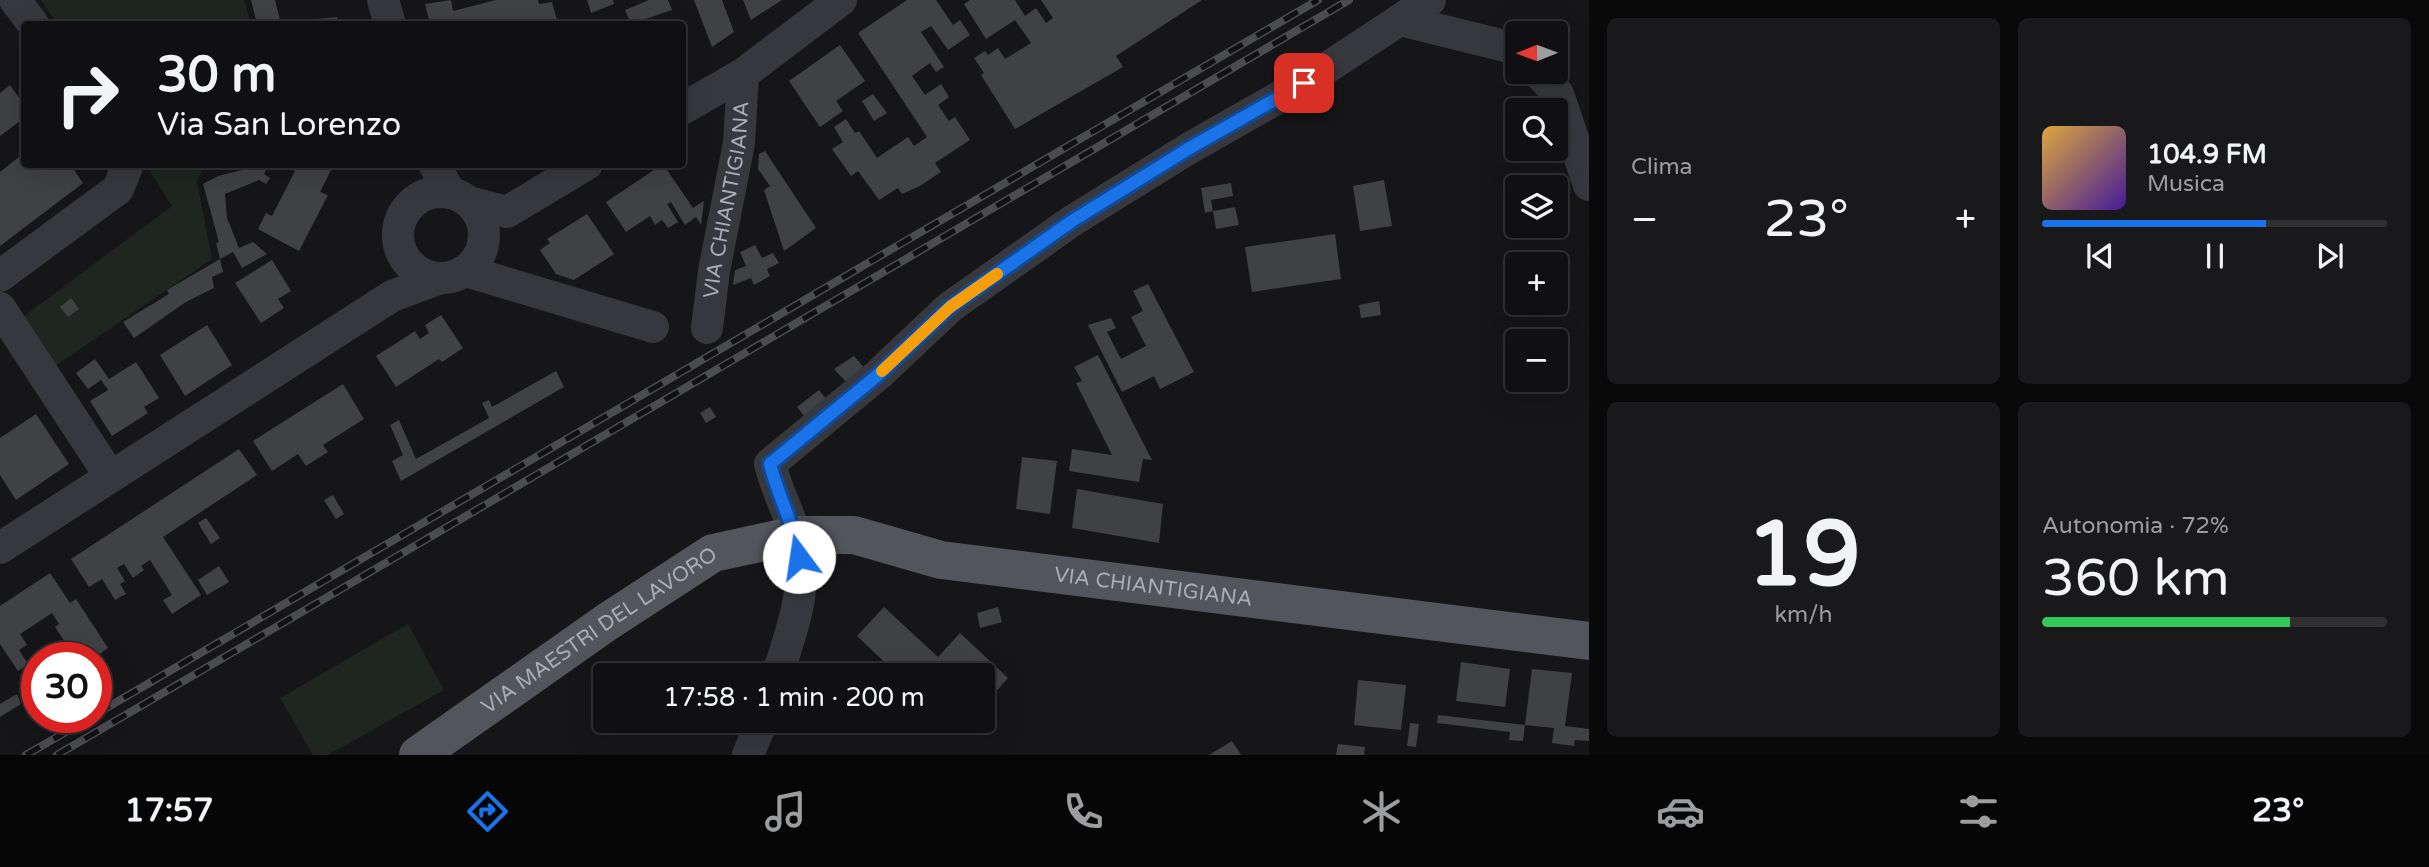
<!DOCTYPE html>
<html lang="it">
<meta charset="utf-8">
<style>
body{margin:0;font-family:"Varela Round",sans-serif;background:#19191b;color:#f1f3f6;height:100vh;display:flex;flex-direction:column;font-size:26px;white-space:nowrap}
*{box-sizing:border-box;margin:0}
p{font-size:23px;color:#9c9d9f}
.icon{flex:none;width:38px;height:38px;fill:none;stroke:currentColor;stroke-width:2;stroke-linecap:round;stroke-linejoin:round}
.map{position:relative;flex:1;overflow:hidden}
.panel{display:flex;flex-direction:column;gap:18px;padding:18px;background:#09090a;width:840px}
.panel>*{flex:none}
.banner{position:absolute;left:21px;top:21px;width:665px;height:147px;border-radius:7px;box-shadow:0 7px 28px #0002,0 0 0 2px #303032;background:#101012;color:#f1f3f6;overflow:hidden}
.needle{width:46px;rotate:269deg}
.controls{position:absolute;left:1505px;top:21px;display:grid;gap:14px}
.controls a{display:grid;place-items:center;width:63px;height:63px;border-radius:7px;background:#101012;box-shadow:0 7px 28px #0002,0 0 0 2px #303032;font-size:35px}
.speed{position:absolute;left:21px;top:642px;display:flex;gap:14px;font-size:35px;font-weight:700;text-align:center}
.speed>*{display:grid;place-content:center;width:91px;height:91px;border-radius:50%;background:#101012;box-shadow:0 7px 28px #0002,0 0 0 2px #303032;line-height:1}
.speed .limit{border:10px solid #d22;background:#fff;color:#111}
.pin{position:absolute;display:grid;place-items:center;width:60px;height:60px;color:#fff;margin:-30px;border-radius:14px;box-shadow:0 4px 10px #0006}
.me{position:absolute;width:77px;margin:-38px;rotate:346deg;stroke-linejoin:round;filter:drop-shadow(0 0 5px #0008)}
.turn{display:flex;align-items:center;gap:24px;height:147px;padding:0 21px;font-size:32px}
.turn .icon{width:91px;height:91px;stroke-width:2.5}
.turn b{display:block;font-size:49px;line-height:60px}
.big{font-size:52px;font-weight:600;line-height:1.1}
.panel .card{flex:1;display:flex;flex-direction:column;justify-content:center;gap:10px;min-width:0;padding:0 24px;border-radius:10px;background:#19191b}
.panel .dial{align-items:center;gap:0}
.dial b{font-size:91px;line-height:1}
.song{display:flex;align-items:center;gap:21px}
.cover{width:84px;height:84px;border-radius:10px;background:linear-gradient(135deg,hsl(40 70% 55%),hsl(260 70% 35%))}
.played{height:7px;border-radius:4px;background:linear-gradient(90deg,#1a73e8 65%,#303032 65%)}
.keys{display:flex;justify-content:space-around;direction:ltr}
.heat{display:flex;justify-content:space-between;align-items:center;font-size:38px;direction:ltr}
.charge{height:10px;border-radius:5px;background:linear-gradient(90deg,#34c759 72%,#303032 0)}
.panel .tiles{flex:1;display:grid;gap:18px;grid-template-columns:repeat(2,1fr)}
.trip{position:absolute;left:593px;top:663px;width:402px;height:70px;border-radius:7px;background:#101012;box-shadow:0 7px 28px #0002,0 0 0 2px #303032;font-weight:600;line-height:70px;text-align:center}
.dock{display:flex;height:112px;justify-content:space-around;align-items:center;background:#060607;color:#9c9d9f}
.dock .icon{width:49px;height:49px}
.dock .on{color:#1a73e8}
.dock b{font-size:32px;color:#f1f3f6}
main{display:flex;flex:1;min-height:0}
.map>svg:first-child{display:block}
.green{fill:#1e261f}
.building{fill:#404145}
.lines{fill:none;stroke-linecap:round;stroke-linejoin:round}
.street{stroke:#37383d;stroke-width:32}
.primary{stroke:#53555c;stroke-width:38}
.rail-casing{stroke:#4a4c52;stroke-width:8}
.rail{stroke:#111113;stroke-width:5;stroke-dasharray:16;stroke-linecap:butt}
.route-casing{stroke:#114b97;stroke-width:18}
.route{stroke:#1a73e8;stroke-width:12}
.slow{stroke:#f59e0b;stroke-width:12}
.labels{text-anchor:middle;stroke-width:7;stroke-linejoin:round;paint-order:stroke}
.street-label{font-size:21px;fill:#a8adb8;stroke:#111113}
</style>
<main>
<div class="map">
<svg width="1589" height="755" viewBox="0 0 1589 755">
<rect width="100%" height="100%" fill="#161618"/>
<!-- green -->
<g class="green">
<polygon points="41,0 244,0 251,24 57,24"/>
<polygon points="146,165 205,165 197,181 212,259 52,368 23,317 172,206"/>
<polygon points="408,624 444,690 328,755 313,755 280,698"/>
</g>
<!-- building -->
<g class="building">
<polygon points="251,0 275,0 281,24 257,24"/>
<polygon points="451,0 453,11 496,0 538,0 539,4 552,2 558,24 430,24 425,4"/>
<polygon points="587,0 613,0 614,4 591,13"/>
<polygon points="649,0 668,0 672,10 631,24 625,10"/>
<polygon points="694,0 722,0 734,32 712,47"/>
<polygon points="743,0 782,0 751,20"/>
<polygon points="907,0 936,0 953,25 960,20 970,35 948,50 931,26 921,32 944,67 936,72 930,63 912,76 925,95 941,84 949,97 938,105 949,121 955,117 970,140 935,163 941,172 920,186 902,194 898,188 879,200 858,171 851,176 832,149 843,142 834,127 846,119 855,133 859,131 877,158 908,137 914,146 927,137 858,33"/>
<polygon points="970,0 1015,0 1025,16 1036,8 1046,23 1053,18 1041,0 1202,0 1116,56 1123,67 1015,129 981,75 984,73 974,58 985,51 988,55 998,48 1005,59 1031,43 1015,20 986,39 964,4"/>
<polygon points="337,17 338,24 297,24 297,21"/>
<polygon points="840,45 865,81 836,101 843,111 820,127 789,81"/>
<polygon points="10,85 24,105 24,118 0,136 0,93"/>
<polygon points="873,94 887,113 874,121 862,101"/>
<polygon points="765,151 816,228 784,251 764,190 770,186 758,169 759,154"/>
<polygon points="24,153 24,164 70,164 83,183 0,246 0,172"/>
<polygon points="245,164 269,164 264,174 270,178 266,184 259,180 225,194 227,218 239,248 253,242 267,254 242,268 233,252 220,259 223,272 212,277 214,288 186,302 134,338 123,322 169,294 167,290 220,259 216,243 219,242 203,184 218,176 242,170"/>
<polygon points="291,164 321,164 331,170 320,192 328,195 299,251 258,229 266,213 272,216 295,171 289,168"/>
<polygon points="663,164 693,208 704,201 701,225 696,217 685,225 671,202 667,204 678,222 668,228 662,220 655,225 650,216 626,232 606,202"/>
<polygon points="1384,180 1392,226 1360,231 1353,186"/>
<polygon points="1231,183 1233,196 1211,200 1213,211 1205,213 1201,188"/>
<polygon points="1235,207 1239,225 1216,229 1213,211"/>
<polygon points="587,214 614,254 574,280 556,274 540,250 550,243 547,239"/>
<polygon points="1335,234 1341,279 1252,292 1245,247"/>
<polygon points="755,245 762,258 773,253 779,263 767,269 770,276 754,285 751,278 733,285 735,270 746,266 740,252"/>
<polygon points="272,260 291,291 278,299 284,308 261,323 235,283"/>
<polygon points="1148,284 1194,372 1160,389 1154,376 1122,392 1088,325 1111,318 1116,328 1107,332 1121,359 1146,346 1131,317 1143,311 1133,291"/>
<polygon points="71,298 79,309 68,317 60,307"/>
<polygon points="1379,301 1381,315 1361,318 1359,305"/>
<polygon points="441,315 463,348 442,362 439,359 396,387 376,356 415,331 420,339 429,333 425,325"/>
<polygon points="207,325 232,365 185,396 160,355"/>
<polygon points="1098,355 1152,460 1143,459 1139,482 1069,471 1072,449 1112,455 1076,383 1082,381 1074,367"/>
<polygon points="854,356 867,371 852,388 834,369"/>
<polygon points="95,359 109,379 136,362 159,398 144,407 148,413 112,436 90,401 108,390 101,380 88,389 76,373"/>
<polygon points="556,371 564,387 401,481 392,461 403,455 390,425 399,420 416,459 489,418 482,403 489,400 492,407"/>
<polygon points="343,384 364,419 323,445 328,452 306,466 298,454 272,471 253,441"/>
<polygon points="819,390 830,404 808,421 797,407"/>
<polygon points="710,407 716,417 706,423 700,413"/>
<polygon points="36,414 69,464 16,500 0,475 0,438"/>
<polygon points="239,449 257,475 163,537 201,595 172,614 163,600 172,595 150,560 141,566 144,570 133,578 124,564 117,568 125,581 120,584 126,594 115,600 102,579 89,587 71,559"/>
<polygon points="1022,457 1057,461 1050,514 1016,509"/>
<polygon points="1077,489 1163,504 1159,543 1072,528"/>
<polygon points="333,495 344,514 336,519 324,500"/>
<polygon points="206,518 220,538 211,544 198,523"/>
<polygon points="219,566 229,582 207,595 198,580"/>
<polygon points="50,573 70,603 76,599 108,648 94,658 76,658 55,627 59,624 52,613 20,634 27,645 19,650 28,664 18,671 0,644 0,606"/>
<polygon points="884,607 938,657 960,633 1008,678 984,705 984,676 946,676 941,671 937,676 899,676 857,636"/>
<polygon points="998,607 1002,622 980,628 977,613"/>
<polygon points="1461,662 1510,669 1505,707 1456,701"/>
<polygon points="1532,669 1572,673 1565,726 1589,729 1589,741 1575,740 1574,746 1552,743 1554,728 1525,725"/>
<polygon points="1358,680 1406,685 1401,730 1354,725"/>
<polygon points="17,694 21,704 0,717 0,704"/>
<polygon points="1438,715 1525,725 1523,741 1509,740 1510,732 1437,723"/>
<polygon points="1410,723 1419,724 1416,747 1407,746"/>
<polygon points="1232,741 1241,755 1209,755"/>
<polygon points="1338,744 1365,747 1364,755 1336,755"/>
</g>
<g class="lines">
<!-- street -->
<g class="street">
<polyline points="15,0 33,24"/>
<polyline points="383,0 390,24"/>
<polyline points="1400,20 1517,49"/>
<polyline points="1538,72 1558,94 1589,185"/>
<polyline points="682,109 743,74 841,0"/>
<polyline points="434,164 450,193"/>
<circle cx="441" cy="235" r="43"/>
<polyline points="469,202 507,212 587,164"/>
<polyline points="466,271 653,327"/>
<polyline points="0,276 118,189 128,164"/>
<polyline points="0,308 110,476"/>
<path id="s1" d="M707,328L714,271L739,143L743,74"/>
<polyline points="0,548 392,296 438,279"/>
<path d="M777,676C792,630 811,583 795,534C788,510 776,489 770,464L879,374L950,307L1072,221L1188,149L1304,83L1430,0"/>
<polyline points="748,755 762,721"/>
</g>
<!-- primary -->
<path class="primary" id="s2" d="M418,755L607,622L713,553L796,535H854L941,560L1589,641"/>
<!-- rail casing -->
<g class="rail-casing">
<g id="rail">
<polyline points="96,714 1318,0"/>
<polyline points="26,755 90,718"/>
<polyline points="57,755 1349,0"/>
</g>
</g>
<!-- rail -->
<use href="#rail" class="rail"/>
</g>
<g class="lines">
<!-- route casing -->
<g class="route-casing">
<path id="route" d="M799,557C794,524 778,496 770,464L879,374L950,307L1072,221L1188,149L1304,83"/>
</g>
<!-- route -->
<use href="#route" class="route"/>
<!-- slow -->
<polyline class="slow" points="882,371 950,307 997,274"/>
</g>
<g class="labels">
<!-- street labels -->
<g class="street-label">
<text dy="7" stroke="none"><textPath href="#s1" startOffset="130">VIA CHIANTIGIANA</textPath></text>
<text dy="7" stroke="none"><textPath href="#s2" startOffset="805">VIA CHIANTIGIANA</textPath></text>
<text dy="7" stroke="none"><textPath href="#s2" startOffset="220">VIA MAESTRI DEL LAVORO</textPath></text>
</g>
</g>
</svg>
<div class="controls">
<a><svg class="needle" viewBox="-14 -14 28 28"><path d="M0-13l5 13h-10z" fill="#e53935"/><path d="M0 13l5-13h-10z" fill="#9c9d9f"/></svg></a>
<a><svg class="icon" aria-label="search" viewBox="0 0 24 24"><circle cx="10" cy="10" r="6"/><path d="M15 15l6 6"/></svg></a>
<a><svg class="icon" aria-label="layers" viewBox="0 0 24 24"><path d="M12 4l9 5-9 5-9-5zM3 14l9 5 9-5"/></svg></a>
<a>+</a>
<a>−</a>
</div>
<div class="speed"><div class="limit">30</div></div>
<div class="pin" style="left:1304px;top:83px;background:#d93025"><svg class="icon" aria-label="arrive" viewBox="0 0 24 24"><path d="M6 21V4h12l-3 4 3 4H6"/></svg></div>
<svg class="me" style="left:799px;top:557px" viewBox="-20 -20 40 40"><circle r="19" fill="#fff"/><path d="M0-13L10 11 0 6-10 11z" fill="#1a73e8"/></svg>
<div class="trip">17:58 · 1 min · 200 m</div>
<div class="banner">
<div class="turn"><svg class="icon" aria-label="right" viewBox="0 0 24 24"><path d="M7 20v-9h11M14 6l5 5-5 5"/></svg><div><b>30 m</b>Via San Lorenzo</div></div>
</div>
</div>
<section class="panel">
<div class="tiles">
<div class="card"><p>Clima</p>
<div class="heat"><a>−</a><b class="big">23°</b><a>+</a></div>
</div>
<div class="card">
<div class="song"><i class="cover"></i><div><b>104.9 FM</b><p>Musica</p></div></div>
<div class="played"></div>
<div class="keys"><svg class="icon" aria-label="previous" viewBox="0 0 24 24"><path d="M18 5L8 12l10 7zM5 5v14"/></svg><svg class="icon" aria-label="pause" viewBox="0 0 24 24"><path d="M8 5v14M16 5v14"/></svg><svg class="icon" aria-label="next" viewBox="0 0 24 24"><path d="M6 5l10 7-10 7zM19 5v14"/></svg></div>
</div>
<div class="card dial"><b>19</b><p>km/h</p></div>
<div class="card"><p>Autonomia · 72%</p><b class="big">360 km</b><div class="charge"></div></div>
</div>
</section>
</main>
<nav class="dock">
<b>17:57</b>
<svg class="icon on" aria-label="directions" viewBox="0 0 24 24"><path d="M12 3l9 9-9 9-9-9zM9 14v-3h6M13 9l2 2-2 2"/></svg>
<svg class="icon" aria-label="music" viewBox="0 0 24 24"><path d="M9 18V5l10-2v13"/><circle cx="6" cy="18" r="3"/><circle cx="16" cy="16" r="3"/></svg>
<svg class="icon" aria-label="phone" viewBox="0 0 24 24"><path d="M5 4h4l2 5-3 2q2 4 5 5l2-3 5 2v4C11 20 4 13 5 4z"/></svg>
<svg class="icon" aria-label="climate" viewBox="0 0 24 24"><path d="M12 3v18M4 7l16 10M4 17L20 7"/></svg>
<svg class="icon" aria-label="car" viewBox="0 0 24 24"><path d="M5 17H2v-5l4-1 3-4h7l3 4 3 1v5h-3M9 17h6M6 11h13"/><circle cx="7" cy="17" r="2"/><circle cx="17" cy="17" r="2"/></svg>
<svg class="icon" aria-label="filters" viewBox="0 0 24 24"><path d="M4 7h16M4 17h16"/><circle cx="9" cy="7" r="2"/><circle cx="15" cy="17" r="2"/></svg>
<b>23°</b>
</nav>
